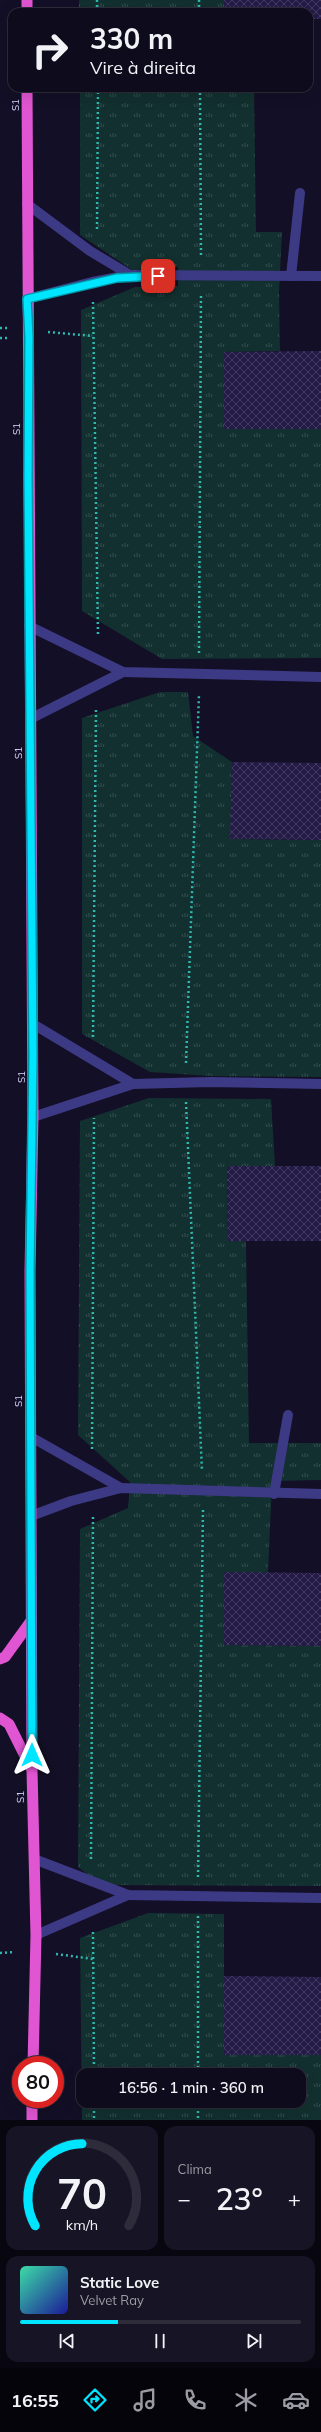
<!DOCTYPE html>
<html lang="pt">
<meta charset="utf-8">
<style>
body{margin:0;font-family:Mulish,sans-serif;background:#171425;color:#f1f3f6;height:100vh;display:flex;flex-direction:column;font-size:15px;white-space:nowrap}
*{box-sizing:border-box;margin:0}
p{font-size:13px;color:#9b9ba3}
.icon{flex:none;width:22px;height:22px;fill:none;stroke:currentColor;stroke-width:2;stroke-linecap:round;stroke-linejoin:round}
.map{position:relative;height:2120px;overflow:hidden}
.side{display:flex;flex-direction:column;gap:6px;padding:6px;background:#08060f;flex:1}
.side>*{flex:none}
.top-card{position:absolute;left:8px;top:8px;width:305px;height:84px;border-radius:12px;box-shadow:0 4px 16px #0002,0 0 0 1px #2e2b3b;background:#0e0b1c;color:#f1f3f6;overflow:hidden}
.speed{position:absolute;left:12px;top:2056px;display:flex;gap:8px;font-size:20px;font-weight:700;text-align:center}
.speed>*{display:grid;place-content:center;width:52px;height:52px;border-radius:50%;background:#0e0b1c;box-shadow:0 4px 16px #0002,0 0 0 1px #2e2b3b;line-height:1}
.speed .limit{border:6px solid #d22;background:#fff;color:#111}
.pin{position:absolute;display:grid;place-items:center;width:34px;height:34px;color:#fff;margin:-17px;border-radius:8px;box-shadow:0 2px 6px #0006}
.me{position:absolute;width:44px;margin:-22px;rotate:0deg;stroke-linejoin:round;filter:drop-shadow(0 0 3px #0008)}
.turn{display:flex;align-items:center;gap:14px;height:84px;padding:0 16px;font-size:18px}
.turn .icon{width:52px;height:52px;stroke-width:2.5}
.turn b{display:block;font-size:28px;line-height:34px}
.big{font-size:30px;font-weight:600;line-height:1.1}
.side .card{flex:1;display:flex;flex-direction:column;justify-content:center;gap:6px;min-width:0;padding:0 14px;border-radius:12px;background:#171425}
.side .dial{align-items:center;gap:0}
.dial svg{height:104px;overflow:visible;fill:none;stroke:#2e2b3b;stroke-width:7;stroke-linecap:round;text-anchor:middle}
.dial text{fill:#f1f3f6;stroke:none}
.song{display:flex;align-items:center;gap:12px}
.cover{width:48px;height:48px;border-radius:6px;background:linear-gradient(135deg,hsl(160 70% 55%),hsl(240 70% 35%))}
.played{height:4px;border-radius:2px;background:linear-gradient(90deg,#00e5ff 35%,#2e2b3b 35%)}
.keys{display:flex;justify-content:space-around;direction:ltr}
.heat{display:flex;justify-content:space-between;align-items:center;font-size:22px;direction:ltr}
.side .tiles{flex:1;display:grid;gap:6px;grid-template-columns:1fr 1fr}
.card:last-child{grid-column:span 2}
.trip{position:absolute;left:76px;top:2068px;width:230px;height:40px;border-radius:12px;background:#0e0b1c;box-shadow:0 4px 16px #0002,0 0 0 1px #2e2b3b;font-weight:600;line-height:40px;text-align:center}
.dock{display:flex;height:64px;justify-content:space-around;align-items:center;background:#06040b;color:#9b9ba3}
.dock .icon{width:28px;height:28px}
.dock .selected{color:#00e5ff}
.dock b{font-size:18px;color:#f1f3f6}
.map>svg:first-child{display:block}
.grass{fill:url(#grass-tufts);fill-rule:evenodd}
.building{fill:url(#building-cross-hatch)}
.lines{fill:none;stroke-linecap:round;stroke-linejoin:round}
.path{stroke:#2fb8b0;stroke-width:2.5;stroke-dasharray:2 3;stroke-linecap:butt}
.service{stroke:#3d3a85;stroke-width:10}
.trunk{stroke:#e055d1;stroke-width:11}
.route-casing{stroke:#0095a6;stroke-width:10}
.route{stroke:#00e5ff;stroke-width:7}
.labels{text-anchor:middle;stroke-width:4;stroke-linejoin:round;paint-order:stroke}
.street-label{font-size:10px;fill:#d9d4ff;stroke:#130f26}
</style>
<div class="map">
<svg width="321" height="2120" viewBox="0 0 321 2120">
<defs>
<pattern id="grass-tufts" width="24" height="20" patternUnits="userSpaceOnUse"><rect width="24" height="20" fill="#12302f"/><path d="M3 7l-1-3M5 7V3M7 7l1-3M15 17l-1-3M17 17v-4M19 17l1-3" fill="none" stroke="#344d4e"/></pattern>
<pattern id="building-cross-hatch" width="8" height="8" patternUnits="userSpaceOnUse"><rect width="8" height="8" fill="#241b47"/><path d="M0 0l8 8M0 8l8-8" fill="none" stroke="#433b63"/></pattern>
</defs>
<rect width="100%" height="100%" fill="#130f26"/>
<!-- grass -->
<g class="grass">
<rect x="79" y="0" width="145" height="12"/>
<polygon points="80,88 254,88 256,232 282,232 279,292 280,351 224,352 224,429 321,429 321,658 162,659 82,611 81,310 135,287 178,286 178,267 134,271 80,235"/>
<polygon points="160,692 188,692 193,736 232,762 231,839 321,840 321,1077 211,1076 150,1072 82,1034 82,718"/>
<polygon points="149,1098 271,1099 275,1166 227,1166 228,1241 246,1241 249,1443 321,1443 321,1480 272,1481 268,1573 224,1573 224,1645 321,1646 321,1886 101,1885 78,1867 80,1529 128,1508 130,1482 78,1435 80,1121"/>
<path d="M148,1913L224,1914V2055H321V2120H82L80,1938ZM83,2075H299V2101H83Z"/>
</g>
<!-- building -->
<g class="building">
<polygon points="224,0 321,0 321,19 309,19 309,12 224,12"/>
<polygon points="321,351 321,429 224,429 224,352"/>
<polygon points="232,762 321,763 321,840 230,839"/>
<polygon points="227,1166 321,1166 321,1241 228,1241"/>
<polygon points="224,1572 321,1573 321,1646 224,1645"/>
<polygon points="224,1976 321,1977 321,2055 224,2055"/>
</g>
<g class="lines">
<!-- path -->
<g class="path">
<polyline points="97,0 97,12"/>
<polyline points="199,0 199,12"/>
<polyline points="200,88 201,255"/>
<polyline points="97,229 98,88"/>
<polyline points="93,302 98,637"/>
<polyline points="0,328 7,328"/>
<polyline points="48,332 93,336"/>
<polyline points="0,338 7,338"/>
<polyline points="199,653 201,296"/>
<polyline points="93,1037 96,708"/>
<polyline points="186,1063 199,694"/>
<polyline points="186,1102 202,1471"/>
<polyline points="92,1449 94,1118"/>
<polyline points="91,1859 93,1516"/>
<polyline points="198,1877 203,1510"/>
<polyline points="198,1916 198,2075"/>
<polyline points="93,1932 94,2075"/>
<polyline points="0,1953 15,1952"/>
<polyline points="56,1954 93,1959"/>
<polyline points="94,2101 94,2120"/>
<polyline points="198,2101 198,2120"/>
</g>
<!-- service -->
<g class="service">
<polyline points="27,204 90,251 130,275"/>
<polyline points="291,276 300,193"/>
<polyline points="27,299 92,282 130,275 321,276"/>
<polyline points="29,626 123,672 321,677"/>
<polyline points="30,719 123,672"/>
<polyline points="33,1024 133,1084"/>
<polyline points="33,1117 133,1084 210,1082 321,1084"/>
<polyline points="31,1437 121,1488"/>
<polyline points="274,1494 288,1415"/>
<polyline points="31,1516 71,1501 121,1488 321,1494"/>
<polyline points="34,1859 128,1895 321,1898"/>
<polyline points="36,1935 128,1895"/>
</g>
<!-- trunk -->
<g class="trunk">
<polyline points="27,0 27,12"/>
<polyline points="27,88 33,1117 30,1271 32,1770 36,1935 33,2065"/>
<polyline points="0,1659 5,1657 31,1621"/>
<polyline points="0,1718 9,1724 31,1768"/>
<polyline points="32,2120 32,2099"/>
</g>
</g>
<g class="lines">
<!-- route casing -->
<g class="route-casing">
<polyline id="route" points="32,1755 30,1271 33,1055 28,478 29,337 27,299 117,278 158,276"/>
</g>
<!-- route -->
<use href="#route" class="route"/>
</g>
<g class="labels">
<!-- street labels -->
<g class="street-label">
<text transform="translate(15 105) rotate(-90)" y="4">S1</text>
<text transform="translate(16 429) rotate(-90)" y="4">S1</text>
<text transform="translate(18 753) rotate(-91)" y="4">S1</text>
<text transform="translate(21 1077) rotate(-90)" y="4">S1</text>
<text transform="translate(18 1401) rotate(-90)" y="4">S1</text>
<text transform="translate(20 1797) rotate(-91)" y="4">S1</text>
</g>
</g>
</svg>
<div class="speed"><div class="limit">80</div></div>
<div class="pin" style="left:158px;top:276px;background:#d93025"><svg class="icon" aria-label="arrive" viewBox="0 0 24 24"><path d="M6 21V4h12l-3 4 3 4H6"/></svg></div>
<svg class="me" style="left:32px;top:1755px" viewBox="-20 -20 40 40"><path d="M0-17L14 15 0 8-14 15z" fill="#00e5ff" stroke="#fff" stroke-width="4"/></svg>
<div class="trip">16:56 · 1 min · 360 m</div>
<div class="top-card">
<div class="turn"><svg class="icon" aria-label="right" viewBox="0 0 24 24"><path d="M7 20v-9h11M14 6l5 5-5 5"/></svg><div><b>330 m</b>Vire à direita</div></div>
</div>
</div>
<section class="side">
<div class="tiles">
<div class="card dial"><svg viewBox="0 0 100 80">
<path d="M14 69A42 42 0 1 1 86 69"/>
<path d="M14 69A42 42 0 0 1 50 6" stroke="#00e5ff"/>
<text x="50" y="56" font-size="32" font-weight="700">70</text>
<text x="50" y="72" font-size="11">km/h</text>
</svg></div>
<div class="card"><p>Clima</p>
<div class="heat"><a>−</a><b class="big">23°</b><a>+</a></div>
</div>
<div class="card">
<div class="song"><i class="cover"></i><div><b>Static Love</b><p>Velvet Ray</p></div></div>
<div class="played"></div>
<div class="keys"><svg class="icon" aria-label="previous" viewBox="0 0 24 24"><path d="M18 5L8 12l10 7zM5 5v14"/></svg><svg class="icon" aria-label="pause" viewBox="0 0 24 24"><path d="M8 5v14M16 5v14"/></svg><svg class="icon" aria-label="next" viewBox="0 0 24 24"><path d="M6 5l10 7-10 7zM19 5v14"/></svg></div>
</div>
</div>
</section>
<nav class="dock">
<b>16:55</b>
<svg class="icon selected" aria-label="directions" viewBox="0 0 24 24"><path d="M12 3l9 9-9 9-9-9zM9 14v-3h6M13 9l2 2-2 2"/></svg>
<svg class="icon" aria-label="music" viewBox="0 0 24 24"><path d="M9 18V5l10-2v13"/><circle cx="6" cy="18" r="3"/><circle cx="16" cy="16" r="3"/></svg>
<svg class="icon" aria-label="phone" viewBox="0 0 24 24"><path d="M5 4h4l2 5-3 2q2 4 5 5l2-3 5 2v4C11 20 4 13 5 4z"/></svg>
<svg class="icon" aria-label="climate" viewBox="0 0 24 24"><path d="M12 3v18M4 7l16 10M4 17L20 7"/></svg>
<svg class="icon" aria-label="car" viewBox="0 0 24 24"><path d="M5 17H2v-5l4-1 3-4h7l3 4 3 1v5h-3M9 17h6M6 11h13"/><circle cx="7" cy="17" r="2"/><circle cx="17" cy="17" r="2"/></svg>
</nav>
